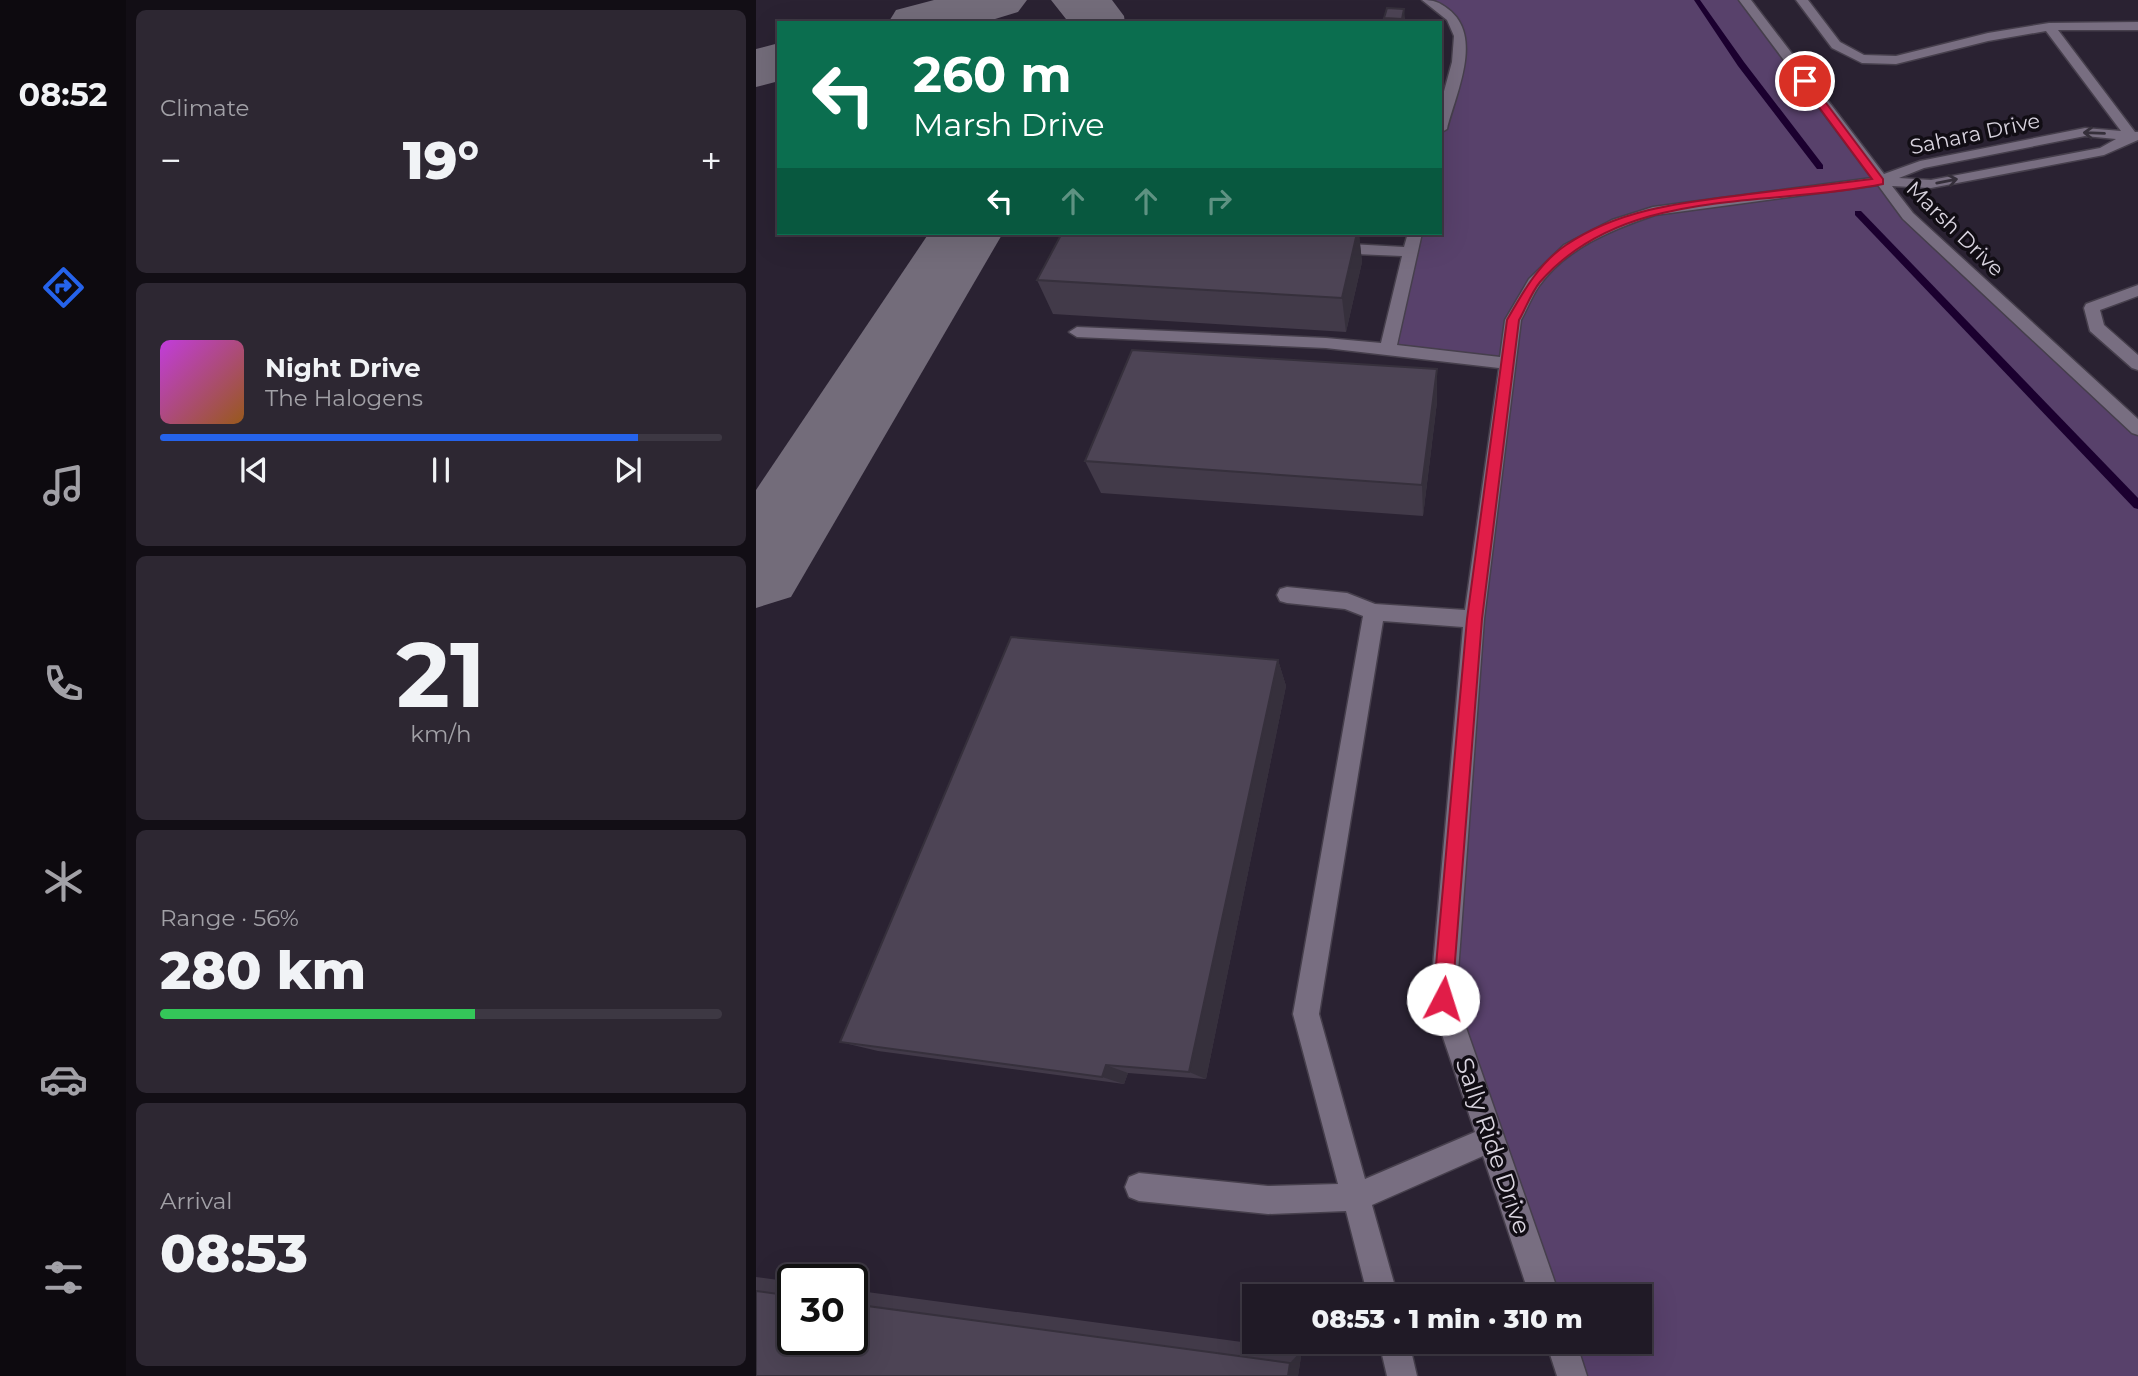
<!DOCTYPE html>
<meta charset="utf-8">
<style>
body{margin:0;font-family:Montserrat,sans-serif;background:#2d2732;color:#f1f3f6;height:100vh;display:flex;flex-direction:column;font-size:26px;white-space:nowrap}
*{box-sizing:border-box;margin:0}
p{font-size:23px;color:#a2a1a7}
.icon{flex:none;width:38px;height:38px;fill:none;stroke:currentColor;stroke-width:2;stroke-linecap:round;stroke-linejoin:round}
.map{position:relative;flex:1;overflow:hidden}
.sheet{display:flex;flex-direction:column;gap:10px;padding:10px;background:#120e15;width:630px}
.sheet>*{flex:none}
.banner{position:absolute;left:21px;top:21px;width:665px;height:214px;border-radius:0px;box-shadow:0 7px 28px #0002,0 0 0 2px #3d3843;background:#0b6e4f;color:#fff;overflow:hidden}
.speed{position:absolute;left:21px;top:1264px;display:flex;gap:14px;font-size:35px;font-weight:700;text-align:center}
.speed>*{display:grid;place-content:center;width:91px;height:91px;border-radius:50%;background:#201a26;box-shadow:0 7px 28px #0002,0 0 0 2px #3d3843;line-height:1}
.speed .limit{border:4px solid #111;border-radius:10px;background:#fff;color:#111}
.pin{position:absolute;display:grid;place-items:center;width:60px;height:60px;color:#fff;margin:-30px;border:4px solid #fff;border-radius:50%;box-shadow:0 2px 7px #0007}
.me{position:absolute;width:77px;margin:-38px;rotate:5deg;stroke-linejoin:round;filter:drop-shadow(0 0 5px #0008)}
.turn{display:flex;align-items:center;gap:24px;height:147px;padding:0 21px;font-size:32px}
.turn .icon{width:91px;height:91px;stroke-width:2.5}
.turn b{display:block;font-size:49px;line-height:60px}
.lanes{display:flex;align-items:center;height:66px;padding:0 21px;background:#0003;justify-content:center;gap:35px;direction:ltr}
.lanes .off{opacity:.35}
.big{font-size:52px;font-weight:800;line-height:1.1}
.sheet .widget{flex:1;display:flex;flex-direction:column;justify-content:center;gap:10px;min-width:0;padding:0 24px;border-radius:10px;background:#2d2732}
.sheet .dial{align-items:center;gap:0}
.dial b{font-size:91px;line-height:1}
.song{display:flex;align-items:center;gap:21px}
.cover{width:84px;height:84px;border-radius:10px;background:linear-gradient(135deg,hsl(290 70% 55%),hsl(30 70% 35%))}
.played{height:7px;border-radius:4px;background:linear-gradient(90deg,#2563eb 85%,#3d3843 85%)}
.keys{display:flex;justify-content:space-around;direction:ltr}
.heat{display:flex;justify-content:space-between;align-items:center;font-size:38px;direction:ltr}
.charge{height:10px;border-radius:5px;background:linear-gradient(90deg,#34c759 56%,#3d3843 0)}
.trip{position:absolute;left:486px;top:1284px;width:410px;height:70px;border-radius:0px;background:#201a26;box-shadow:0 7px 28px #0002,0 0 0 2px #3d3843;font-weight:800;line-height:70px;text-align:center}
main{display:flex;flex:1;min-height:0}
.tabs{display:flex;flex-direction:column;width:126px;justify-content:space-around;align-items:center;background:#0d0a0f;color:#a2a1a7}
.tabs .icon{width:49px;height:49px}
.tabs .on{color:#2563eb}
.tabs b{font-size:32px;color:#f1f3f6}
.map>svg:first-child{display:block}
.green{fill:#58416b}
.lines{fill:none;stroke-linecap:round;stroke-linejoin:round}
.stream{fill:#1b002f;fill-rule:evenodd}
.taxiway{fill:#736c7a;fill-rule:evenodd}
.minor-casing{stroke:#463f4c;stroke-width:3}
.minor{fill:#786e81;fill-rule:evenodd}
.wall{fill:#423a49}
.shaded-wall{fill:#36303c}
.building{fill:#4d4455;stroke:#36303c;stroke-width:2}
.oneway{stroke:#352f3a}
.route{fill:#e11d48;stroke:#92132f;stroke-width:2}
.labels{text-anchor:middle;stroke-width:7;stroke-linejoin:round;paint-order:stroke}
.far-street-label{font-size:21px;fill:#d9d4df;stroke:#110d14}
.street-label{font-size:24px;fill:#d9d4df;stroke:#110d14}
</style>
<main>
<nav class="tabs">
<b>08:52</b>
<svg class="icon on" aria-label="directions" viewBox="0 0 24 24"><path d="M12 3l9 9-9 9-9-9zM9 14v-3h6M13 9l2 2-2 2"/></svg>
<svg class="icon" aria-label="music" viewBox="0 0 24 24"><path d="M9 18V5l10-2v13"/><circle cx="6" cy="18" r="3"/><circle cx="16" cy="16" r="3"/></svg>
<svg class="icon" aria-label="phone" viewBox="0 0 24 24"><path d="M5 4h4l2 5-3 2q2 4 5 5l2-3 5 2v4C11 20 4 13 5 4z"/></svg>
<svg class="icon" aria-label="climate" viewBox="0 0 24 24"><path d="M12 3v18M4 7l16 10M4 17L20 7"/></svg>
<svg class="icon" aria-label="car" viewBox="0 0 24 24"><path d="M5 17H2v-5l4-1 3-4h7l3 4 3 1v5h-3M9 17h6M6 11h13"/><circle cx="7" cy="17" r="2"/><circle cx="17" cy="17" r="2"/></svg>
<svg class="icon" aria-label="filters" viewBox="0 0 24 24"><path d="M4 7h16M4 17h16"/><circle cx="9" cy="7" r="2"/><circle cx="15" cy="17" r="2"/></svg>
</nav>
<section class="sheet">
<div class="widget"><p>Climate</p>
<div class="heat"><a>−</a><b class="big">19°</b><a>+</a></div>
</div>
<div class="widget">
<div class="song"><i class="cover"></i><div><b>Night Drive</b><p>The Halogens</p></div></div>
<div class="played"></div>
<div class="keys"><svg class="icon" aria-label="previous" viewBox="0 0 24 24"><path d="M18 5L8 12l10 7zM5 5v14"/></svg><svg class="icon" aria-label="pause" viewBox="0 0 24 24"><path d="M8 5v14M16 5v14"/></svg><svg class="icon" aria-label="next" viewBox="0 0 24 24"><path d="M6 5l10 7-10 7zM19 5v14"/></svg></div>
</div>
<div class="widget dial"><b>21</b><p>km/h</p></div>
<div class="widget"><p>Range · 56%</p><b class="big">280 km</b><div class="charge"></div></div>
<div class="widget"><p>Arrival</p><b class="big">08:53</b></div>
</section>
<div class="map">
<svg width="1382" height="1376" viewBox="0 0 1382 1376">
<rect width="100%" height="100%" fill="#2a2232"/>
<!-- green -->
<polygon class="green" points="672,0 989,0 1123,181 1382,430 1382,1376 816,1376 805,1342 884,1342 884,1297 789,1297 687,999 750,364 632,349 659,233 684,233 684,129 704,50 695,17"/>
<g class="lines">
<!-- stream -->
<g class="stream">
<polygon points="938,0 944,0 988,62 1067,165 1067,169 1061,169 982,66"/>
<polygon points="1099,211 1105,211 1382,498 1382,509 1378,508 1099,215"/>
</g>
<!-- taxiway -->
<g class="taxiway">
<polygon points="178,0 271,0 262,12 226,23 132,23 140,10"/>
<polygon points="295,0 356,0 368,16 369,23 309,23 310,19"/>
<polygon points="23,43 23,81 0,87 0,49"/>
<polygon points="173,233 247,233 35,597 0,608 0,490"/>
</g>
<!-- minor casing -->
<g class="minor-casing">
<g id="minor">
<path d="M666,0C678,0 683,2 692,9C728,36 700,93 691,129L684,133V106L696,62L698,36L691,20Z"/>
<path d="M983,0H995L1128,174L1164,161L1329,128L1365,131L1290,31L1232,41L1140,64L1106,63L1076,48L1040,0H1052L1084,42L1108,55L1140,56L1232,33L1293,23L1382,22V30H1302L1379,132H1382V140L1348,155L1175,188L1136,186L1157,213L1382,419V435L1376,433L1147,219L1122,185L899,215C857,229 810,248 783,286C776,296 771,309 765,320L728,619L700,999L804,1297H774L727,1156L616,1205L642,1297H612L590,1211L512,1214L383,1201L373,1197L369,1187L373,1177L383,1173L512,1186L582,1184L537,1014L607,616L589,609L531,603L524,601L521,595L524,589L531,587L591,593L619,604L709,610L743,368L570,348L321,337L313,332L321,327L570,338L625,343L646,256L576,253L569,248L576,243L648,247L652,233H666L641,345L744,357L749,320L773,279L808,245L856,220L897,207L1116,178ZM1329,136L1360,139L1344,148L1175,180L1143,178L1168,168ZM627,621L707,627L674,999L719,1132L609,1179L563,1014Z"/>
<polygon points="1382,285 1382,296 1344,310 1348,325 1382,355 1382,370 1376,368 1334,331 1328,308 1330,304"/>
<polygon points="623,1342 653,1342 661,1376 631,1376"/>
<polygon points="790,1342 820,1342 831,1376 801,1376"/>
</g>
</g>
<!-- minor -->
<use href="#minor" class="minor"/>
</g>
<!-- wall -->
<g class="wall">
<polygon points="628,18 649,18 647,23 628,23"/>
<polygon points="306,233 613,233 612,237 603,236 606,262 590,332 297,314 281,280"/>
<polygon points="681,369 681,402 667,516 345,493 329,461"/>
<polygon points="522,660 530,686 450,1079 372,1073 368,1084 122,1051 84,1042"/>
<polygon points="0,1277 37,1282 37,1339 96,1339 96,1290 546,1350 542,1376 0,1376"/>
</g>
<!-- shaded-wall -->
<g class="shaded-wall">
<polygon points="648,9 649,18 647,23 646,23"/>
<polygon points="601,233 603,233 606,262 590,332 586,298"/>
<polygon points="681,369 681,402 667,516 666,485"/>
<polygon points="522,660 530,686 450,1079 433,1072"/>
<polygon points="350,1065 372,1073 368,1084 346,1077"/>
<polygon points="546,1350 542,1376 532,1376 534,1363"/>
</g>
<!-- building -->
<g class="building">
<polygon points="631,8 648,9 646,19 628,18"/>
<polygon points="306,233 601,233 586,298 281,280"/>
<polygon points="376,350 681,369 666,485 329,461"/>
<polygon points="255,637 522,660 433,1072 350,1065 346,1077 84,1042"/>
<polygon points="0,1291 37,1296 37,1339 96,1339 96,1304 534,1363 532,1376 0,1376"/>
</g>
<!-- one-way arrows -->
<defs><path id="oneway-shaft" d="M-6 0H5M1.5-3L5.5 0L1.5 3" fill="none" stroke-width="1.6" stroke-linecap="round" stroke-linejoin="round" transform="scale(1.75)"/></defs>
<g class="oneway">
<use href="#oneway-shaft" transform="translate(1338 133) rotate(-178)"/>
<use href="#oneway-shaft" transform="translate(1191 181) rotate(-11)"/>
</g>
<!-- route -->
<path class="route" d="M1045,79H1052L1127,179V184C1012,208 869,185 784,282C775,293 770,308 763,320L726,619L696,999L693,1006L687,1008L680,1006L677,999L711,619L751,320C767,292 783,263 810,245C864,208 931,202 994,194C1035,189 1075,184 1116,179L1045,83Z"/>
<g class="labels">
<!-- far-street labels -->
<g class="far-street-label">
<text transform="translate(1219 134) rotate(-12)" y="7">Sahara Drive</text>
<text transform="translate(1199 229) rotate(44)" y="7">Marsh Drive</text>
</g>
<!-- street labels -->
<g class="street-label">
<text transform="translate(737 1146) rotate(71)" y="8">Sally Ride Drive</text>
</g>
</g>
</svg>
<div class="speed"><div class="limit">30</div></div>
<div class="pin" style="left:1049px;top:81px;background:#d93025"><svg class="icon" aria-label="arrive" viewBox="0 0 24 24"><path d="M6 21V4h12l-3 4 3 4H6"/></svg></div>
<svg class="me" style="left:687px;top:999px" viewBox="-20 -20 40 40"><circle r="19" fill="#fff"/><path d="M0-13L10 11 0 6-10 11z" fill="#e11d48"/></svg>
<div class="trip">08:53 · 1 min · 310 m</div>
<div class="banner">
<div class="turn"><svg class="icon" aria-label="left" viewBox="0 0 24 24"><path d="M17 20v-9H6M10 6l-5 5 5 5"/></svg><div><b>260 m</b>Marsh Drive</div></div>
<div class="lanes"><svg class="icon" aria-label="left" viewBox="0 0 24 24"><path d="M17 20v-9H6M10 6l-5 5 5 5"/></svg><svg class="icon off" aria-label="ahead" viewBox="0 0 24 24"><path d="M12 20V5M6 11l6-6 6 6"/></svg><svg class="icon off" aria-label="ahead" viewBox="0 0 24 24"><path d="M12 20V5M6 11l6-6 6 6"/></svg><svg class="icon off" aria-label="right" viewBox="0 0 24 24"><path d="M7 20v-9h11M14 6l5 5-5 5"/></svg></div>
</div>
</div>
</main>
